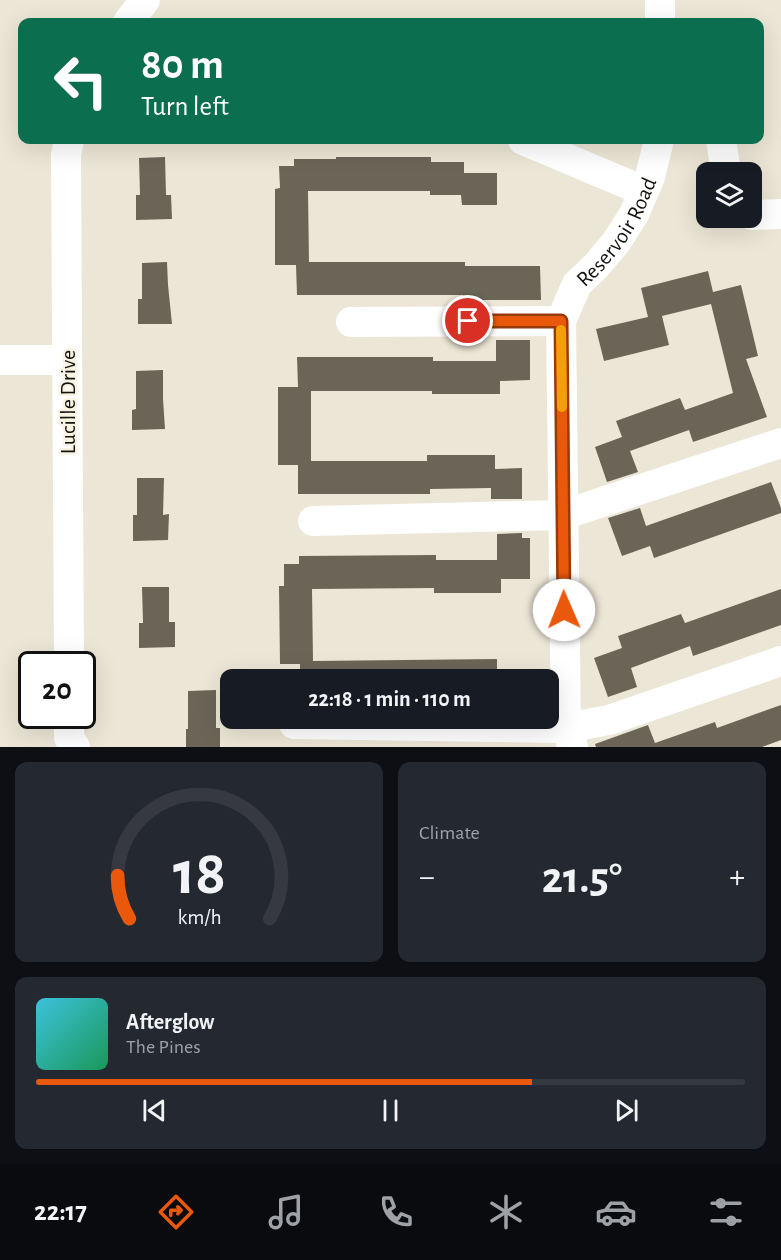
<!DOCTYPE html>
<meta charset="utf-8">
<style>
body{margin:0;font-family:"Alegreya Sans",sans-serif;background:#242831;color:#f1f3f6;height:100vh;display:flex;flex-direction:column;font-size:22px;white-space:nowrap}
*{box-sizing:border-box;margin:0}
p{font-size:20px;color:#9ea1a6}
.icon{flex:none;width:33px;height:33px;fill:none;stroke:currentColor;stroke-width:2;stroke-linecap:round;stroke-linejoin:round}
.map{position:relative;height:747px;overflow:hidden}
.side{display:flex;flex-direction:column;gap:15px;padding:15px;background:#0d0f14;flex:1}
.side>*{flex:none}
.guide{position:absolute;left:18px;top:18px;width:746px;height:126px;border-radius:12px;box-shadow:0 6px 24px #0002;background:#0b6e4f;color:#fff;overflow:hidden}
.buttons{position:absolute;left:696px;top:162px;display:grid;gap:12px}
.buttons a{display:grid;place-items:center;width:66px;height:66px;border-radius:12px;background:#171b24;box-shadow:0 6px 24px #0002;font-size:30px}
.speed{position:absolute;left:18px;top:651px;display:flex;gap:12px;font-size:30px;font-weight:700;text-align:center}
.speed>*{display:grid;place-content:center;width:78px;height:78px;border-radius:50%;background:#171b24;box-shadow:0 6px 24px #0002;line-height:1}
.speed .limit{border:3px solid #111;border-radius:9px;background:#fff;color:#111}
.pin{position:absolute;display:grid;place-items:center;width:51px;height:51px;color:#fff;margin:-26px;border:3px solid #fff;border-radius:50%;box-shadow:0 2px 6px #0007}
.me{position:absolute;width:66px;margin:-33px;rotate:359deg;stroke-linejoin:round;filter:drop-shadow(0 0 4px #0008)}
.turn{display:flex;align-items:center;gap:21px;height:126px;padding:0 24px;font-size:27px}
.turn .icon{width:78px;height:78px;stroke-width:2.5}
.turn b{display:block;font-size:42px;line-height:51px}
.big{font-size:45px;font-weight:700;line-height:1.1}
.side .tile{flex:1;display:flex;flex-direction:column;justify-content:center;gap:9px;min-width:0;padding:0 21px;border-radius:12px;background:#242831}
.side .dial{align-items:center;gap:0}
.dial svg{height:156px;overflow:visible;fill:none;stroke:#363941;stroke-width:7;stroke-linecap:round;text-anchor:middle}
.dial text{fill:#f1f3f6;stroke:none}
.song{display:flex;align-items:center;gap:18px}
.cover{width:72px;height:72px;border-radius:9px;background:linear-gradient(135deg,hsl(190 70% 55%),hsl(150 70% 35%))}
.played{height:6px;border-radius:3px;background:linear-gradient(90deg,#ea580c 70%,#363941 70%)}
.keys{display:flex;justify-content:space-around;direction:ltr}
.heat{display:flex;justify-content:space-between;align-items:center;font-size:33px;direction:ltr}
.side .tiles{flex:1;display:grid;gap:15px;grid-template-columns:1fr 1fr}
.tile:last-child{grid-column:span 2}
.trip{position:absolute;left:220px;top:669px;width:339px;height:60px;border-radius:12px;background:#171b24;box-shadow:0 6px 24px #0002;font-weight:700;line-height:60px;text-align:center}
.dock{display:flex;height:96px;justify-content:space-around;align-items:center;background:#090b0e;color:#9ea1a6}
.dock .icon{width:42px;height:42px}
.dock .current{color:#ea580c}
.dock b{font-size:27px;color:#f1f3f6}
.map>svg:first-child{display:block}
.building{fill:#6a6557}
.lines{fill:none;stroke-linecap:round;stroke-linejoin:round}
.minor{stroke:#fff;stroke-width:30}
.route-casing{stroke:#983908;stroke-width:15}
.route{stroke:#ea580c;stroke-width:10}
.slow{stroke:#f59e0b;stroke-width:10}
.labels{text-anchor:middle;stroke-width:5;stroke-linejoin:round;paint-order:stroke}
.street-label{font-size:22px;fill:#14120d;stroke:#f9f3e3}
</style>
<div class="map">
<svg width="781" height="747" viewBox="0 0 781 747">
<rect width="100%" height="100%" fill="#ece6d6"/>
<!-- building -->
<g class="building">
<polygon points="165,157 166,195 171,195 172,219 136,220 136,195 140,195 139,158"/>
<polygon points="336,157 431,157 431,162 464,162 464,173 497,173 497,205 462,205 461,195 430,195 430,191 308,191 309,262 465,262 465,266 540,266 541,300 463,300 463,295 297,295 296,265 275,265 275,189 280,188 279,166 294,166 294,159 336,159"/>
<polygon points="167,262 168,285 172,324 138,324 138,299 142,299 142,263"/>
<polygon points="708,271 713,292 741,285 758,356 746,359 767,417 693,442 689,430 630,451 638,472 607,482 595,447 622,437 616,421 680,398 685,410 733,393 711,304 662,316 669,345 604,361 596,329 648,317 641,288"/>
<polygon points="496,340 530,340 530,380 500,381 500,394 432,394 432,391 311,391 311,461 427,461 427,455 495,455 495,469 522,468 522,499 491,499 491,488 430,489 430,494 298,494 298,465 278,465 278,387 298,387 297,357 433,357 433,361 496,361"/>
<polygon points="163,370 163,399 165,429 132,430 132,410 136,409 136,371"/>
<polygon points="137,478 164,478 163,515 169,514 168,540 133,541 133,515 137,515"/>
<polygon points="771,482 781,508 781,513 654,558 650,546 622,556 608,518 640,508 646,526"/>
<polygon points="522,533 522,538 530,538 530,579 501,579 501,593 434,593 434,588 312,589 313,661 497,659 497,680 300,680 300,664 280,664 279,586 284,586 284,564 299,564 299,556 436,555 436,560 497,560 497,534"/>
<polygon points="142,587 169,587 169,622 175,622 175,647 139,648 139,623 143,623"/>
<polygon points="781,589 781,625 693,656 690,646 631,668 637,687 608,697 594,658 622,648 618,636 681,614 685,623"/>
<polygon points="216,690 216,728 220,728 220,747 186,747 186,729 188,729 188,691"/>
<polygon points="781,705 781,740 762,747 596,747 595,744 648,725 655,743 715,722 717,728"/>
</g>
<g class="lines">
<!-- minor -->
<g class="minor">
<polyline points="660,0 660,22"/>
<polyline points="128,22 145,0"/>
<polyline points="523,140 644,191"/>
<polyline points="721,140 726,172"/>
<polyline points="752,215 781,214"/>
<polyline points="351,322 561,321"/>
<polyline points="0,360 67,360"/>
<polyline points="313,521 563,515 781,443"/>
<polyline points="69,664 66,155 69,140"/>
<polyline points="69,716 69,738 75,747"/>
<polyline points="294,724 566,728 609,720 781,661"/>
<path id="s1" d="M573,747L566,728L561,321L577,284L597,265L617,241L634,214L650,177L659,140"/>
</g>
</g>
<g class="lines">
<!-- route casing -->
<g class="route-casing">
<polyline id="route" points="468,321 561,321 564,610"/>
</g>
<!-- route -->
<use href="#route" class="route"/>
<!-- slow -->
<polyline class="slow" points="561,330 562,407"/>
</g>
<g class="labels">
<!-- street labels -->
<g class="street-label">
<text dy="8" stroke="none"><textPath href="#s1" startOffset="534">Reservoir Road</textPath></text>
<text transform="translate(67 402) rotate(-90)" y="8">Lucille Drive</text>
</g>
</g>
</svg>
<div class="buttons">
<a><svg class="icon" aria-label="layers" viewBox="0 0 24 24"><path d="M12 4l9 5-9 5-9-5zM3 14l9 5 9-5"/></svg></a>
</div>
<div class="speed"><div class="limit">20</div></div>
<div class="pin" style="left:468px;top:321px;background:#d93025"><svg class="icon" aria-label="arrive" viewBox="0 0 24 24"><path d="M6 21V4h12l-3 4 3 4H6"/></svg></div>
<svg class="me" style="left:564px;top:610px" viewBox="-20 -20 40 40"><circle r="19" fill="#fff"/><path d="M0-13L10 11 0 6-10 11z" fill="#ea580c"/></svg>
<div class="trip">22:18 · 1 min · 110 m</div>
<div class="guide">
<div class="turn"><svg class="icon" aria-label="left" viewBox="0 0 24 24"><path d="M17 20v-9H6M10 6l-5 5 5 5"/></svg><div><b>80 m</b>Turn left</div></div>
</div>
</div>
<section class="side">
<div class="tiles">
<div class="tile dial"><svg viewBox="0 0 100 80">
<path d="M14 69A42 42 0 1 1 86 69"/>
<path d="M14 69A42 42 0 0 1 8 47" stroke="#ea580c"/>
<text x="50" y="56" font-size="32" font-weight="700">18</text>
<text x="50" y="72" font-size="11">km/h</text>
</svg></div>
<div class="tile"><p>Climate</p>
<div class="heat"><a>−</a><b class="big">21.5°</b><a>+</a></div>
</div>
<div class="tile">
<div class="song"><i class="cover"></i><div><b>Afterglow</b><p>The Pines</p></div></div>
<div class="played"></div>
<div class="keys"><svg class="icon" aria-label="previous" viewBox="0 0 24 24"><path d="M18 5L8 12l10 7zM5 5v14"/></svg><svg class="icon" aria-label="pause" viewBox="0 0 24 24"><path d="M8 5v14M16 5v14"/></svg><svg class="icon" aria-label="next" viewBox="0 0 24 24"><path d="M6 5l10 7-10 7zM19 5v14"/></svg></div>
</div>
</div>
</section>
<nav class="dock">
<b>22:17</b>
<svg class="icon current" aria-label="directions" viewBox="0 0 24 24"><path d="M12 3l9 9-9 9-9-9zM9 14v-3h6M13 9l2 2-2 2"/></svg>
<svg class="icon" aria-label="music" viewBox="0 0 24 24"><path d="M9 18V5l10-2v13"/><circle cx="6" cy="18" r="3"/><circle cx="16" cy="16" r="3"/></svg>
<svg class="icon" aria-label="phone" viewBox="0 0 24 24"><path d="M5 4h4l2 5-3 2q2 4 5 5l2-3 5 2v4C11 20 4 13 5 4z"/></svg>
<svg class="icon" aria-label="climate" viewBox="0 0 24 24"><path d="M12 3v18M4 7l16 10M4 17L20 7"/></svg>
<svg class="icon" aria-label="car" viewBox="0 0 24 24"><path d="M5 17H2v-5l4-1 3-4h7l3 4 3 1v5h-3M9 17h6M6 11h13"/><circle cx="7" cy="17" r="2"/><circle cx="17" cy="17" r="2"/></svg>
<svg class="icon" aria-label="filters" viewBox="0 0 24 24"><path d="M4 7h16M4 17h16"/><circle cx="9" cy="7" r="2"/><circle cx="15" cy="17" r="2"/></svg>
</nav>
